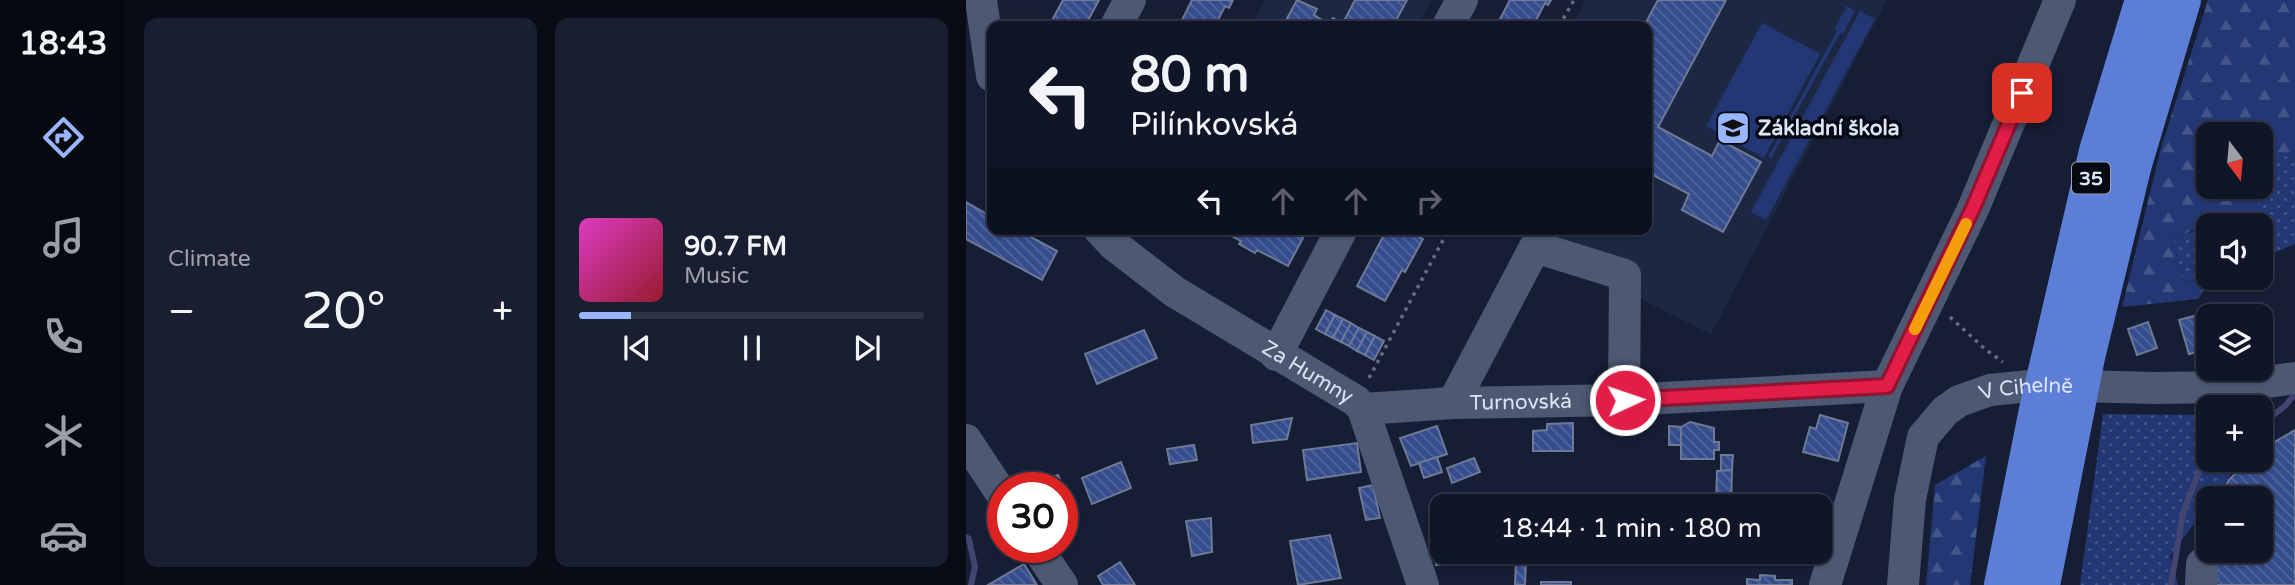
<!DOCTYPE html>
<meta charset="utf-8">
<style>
body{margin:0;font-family:"Varela Round",sans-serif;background:#191f30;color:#f1f3f6;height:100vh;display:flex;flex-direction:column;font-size:26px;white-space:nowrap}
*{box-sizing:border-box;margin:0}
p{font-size:23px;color:#9c9fa8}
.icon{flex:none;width:38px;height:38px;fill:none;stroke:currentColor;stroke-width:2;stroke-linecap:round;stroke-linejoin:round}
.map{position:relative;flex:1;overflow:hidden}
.panel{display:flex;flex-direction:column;gap:18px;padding:18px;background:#090c16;width:840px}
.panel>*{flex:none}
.top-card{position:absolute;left:21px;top:21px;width:665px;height:214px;border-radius:14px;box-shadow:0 2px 5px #0004,0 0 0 2px #303545;background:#101628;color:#f1f3f6;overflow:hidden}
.needle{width:46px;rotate:164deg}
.tools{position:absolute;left:1230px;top:122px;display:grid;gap:14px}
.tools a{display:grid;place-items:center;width:77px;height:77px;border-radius:14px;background:#101628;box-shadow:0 2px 5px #0004,0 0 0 2px #303545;font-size:35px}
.speed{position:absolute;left:21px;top:472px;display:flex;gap:14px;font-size:35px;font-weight:700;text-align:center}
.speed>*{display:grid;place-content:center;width:91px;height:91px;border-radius:50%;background:#101628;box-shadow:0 2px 5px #0004,0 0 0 2px #303545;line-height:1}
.speed .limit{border:10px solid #d22;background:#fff;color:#111}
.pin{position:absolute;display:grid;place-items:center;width:60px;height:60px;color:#fff;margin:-30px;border-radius:14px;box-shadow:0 4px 10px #0006}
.me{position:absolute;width:77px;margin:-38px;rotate:87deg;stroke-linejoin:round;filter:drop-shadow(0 0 5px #0008)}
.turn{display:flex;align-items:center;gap:24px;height:147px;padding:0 28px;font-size:32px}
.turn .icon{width:91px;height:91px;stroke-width:2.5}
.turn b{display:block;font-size:49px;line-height:60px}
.lanes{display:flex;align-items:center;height:66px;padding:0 28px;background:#0003;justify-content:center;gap:35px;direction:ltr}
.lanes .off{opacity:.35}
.big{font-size:52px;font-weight:600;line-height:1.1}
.panel .card{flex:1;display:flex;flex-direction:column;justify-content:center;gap:10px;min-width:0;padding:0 24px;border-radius:14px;background:#191f30}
.song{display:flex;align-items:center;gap:21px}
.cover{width:84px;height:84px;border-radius:10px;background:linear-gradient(135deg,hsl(310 70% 55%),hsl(350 70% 35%))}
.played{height:7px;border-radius:4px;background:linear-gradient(90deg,#98b5fd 15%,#303545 15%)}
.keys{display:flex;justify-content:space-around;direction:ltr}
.heat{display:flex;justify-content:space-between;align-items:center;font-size:38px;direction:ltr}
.panel .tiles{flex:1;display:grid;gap:18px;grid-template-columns:repeat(2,1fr)}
.trip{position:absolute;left:464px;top:494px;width:402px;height:70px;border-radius:14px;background:#101628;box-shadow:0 2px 5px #0004,0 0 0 2px #303545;font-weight:600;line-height:70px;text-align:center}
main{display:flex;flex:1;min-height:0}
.menu{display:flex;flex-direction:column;width:126px;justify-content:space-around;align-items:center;background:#060910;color:#9c9fa8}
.menu .icon{width:49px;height:49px}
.menu .on{color:#98b5fd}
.menu b{font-size:32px;color:#f1f3f6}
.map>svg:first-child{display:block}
.built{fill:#1c2744}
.grass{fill:url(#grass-dots)}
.forest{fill:url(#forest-firs)}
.garden{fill:#233774}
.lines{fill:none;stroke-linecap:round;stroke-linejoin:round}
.stream{stroke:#434470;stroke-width:6}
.building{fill:url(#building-back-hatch);stroke:#6d7995;stroke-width:2}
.path{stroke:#646c80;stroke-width:3.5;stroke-dasharray:3.5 5;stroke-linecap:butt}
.minor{stroke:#4d5973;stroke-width:32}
.highway{stroke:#5d7ed7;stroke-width:38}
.route-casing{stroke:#92132f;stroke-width:18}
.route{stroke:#e11d48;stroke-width:12}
.slow{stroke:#f59e0b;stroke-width:12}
.labels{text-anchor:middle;stroke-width:7;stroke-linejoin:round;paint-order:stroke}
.shield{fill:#050912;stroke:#9ca2b0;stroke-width:2}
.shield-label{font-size:19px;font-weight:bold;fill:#dce3f3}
.poi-label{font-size:21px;font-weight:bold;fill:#dce3f3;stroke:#050912;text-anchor:start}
.street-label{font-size:21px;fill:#dce3f3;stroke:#050912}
</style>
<main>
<nav class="menu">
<b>18:43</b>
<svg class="icon on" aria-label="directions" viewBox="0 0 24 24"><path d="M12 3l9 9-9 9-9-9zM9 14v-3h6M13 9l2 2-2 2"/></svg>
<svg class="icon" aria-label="music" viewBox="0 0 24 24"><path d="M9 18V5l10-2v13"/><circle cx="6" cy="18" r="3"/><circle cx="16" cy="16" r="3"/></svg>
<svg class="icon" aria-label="phone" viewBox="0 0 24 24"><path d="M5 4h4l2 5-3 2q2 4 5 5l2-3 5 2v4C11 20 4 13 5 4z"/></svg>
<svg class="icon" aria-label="climate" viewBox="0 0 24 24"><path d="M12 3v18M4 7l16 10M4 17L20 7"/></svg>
<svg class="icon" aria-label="car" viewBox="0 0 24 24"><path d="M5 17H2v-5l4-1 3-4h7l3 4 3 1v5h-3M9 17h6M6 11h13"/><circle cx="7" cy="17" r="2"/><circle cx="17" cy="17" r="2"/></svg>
</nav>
<section class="panel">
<div class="tiles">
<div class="card"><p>Climate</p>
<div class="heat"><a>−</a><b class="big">20°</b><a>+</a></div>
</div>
<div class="card">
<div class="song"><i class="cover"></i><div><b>90.7 FM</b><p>Music</p></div></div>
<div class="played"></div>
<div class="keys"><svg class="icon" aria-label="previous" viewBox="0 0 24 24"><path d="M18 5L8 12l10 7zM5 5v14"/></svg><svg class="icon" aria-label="pause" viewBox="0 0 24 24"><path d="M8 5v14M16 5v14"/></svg><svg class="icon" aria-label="next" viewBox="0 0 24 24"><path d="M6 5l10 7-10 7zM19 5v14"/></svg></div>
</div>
</div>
</section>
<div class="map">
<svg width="1329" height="585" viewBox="0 0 1329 585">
<defs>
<pattern id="grass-dots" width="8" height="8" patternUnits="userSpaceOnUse" patternTransform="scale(1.75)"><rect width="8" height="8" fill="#233774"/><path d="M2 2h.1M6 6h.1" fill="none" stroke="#425488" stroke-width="1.8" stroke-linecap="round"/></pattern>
<pattern id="forest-firs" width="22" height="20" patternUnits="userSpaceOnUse" patternTransform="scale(1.75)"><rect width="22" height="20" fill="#233774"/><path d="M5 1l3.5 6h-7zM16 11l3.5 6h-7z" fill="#425488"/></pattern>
<pattern id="building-back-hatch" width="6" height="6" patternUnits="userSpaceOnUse" patternTransform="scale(1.75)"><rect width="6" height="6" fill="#354c8d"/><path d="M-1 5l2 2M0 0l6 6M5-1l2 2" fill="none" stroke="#52669e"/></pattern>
</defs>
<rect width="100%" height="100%" fill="#151e35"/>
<!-- built -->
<g class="built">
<polygon points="299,0 466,0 452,26 298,26 287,21"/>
<polygon points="620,0 921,0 745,334 534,229 681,229 681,26 605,26"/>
</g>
<!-- grass -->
<g class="grass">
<polygon points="1329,154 1329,244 1295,258 1295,226 1247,226 1265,220 1284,218 1294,204 1295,181 1307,159"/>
<polygon points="1242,227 1242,278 1216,282 1207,238"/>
<polygon points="1137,414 1242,415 1242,460 1276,460 1247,499 1242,499 1242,505 1204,556 1212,585 1114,585"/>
</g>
<!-- forest -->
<g class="forest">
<path d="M1242,0H1329V154L1307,159L1295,181V135H1242V187H1294C1294,196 1296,207 1290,214C1286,220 1276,219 1270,219C1248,222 1228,231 1207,238L1216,282L1246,278L1232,299L1156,307L1195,148Z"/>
<polygon points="1020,456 1004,585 960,585 969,485"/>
</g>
<!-- garden -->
<g class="garden">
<polygon points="881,6 889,11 877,34 874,33 805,159 802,157 871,31 868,29"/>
<polygon points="894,11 909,19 800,220 785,212"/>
<polygon points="796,23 854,54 798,158 740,126"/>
</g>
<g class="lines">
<!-- stream -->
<g class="stream">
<polyline points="1295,425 1320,405 1327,396"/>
<polyline points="0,537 3,539 9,567 5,585"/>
<polyline points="1205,585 1217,513 1234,469 1248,460"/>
</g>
</g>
<!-- building -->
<g class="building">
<polygon points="97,0 133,0 119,26 83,26"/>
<polygon points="226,0 267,0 263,8 259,6 249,26 223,26 215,22"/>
<polygon points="331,0 351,9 348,15 363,24 367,18 377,23 389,0 441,0 427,26 317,26"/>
<polygon points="544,0 585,0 582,5 579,3 567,26 548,26 534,19"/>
<polygon points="692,0 760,0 692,127 746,156 754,140 795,162 757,232 716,210 723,194 681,172 681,26 678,26"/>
<polygon points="0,202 26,217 26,229 50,229 91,251 76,280 0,239"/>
<polygon points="253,229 321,229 337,238 322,266 291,250 289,253 273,244 275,241"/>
<polygon points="421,229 457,229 453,237 457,239 439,272 436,270 419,301 391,286"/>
<polygon points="360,310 369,315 359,334 350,329"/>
<polygon points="1239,313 1236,314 1242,337 1242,350 1223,354 1213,320"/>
<polygon points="369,315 377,319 367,338 359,334"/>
<polygon points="377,319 385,323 375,342 367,338"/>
<polygon points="1182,322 1191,348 1171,355 1162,329"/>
<polygon points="385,323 393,328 383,346 375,342"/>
<polygon points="393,328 401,332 391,351 383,346"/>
<polygon points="178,330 191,358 131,384 119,354"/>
<polygon points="401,332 409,336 399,355 391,351"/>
<polygon points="409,336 418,341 408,360 399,355"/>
<polygon points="854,415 882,423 872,461 837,452 844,427 850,429"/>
<polygon points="326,418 321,439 287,443 285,425"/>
<polygon points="724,422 748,428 748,442 753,442 753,450 748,450 748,459 715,459 715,427"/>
<polygon points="607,423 607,451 567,451 567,431 581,430 581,424"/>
<polygon points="471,426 481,454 445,466 434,438"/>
<polygon points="703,426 715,427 715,445 703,445"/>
<polygon points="1329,430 1329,585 1225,585 1227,558 1242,513 1242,551 1295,551 1295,499 1251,499 1263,480 1283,460 1295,460 1295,450"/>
<polygon points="391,443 395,472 341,480 337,450"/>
<polygon points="228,445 231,460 204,464 201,449"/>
<polygon points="755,455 767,455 766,470 755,471"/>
<polygon points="471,457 476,472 458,478 453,463"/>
<polygon points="508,458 514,472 486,483 481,468"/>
<polygon points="155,462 165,488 126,504 116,478"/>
<polygon points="766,470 765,506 750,506 751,471"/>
<polygon points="92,475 96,484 85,488 76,488 73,482"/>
<polygon points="407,485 414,518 400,520 393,488"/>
<polygon points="245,518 246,552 226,556 220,521"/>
<polygon points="364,535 375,578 332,585 324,541"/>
<polygon points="476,540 476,551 479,551 469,553 467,541"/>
<polygon points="489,551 490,562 470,565 469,553"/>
<polygon points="790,551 843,551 842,561 832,561 832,553 790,554"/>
<polygon points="560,560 559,585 549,585 550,561"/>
<polygon points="154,562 169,585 137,585 132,576"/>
<polygon points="58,564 71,585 22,585"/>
<polygon points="794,575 809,576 809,580 826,580 826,585 781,585 781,579 794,580"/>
<rect x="575" y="582" width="30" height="3"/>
</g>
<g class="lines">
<!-- path -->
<g class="path">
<polyline points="593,26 608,0"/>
<polyline points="984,317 1019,349 1037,362"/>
<polyline points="403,378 483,229"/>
</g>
<!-- minor -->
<g class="minor">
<polyline points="15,0 26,76"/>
<polyline points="150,26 164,0"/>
<polyline points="482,26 496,0"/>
<path id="s1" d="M133,229L148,245L209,292L390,401L397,409L457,585"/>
<polyline points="310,355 376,229"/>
<polyline points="487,403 569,247 659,275 658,400"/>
<path id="s2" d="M397,409L487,403L658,400L921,386"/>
<polyline points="0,440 37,496"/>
<polyline points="71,548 96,585"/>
<polyline points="859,585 921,386 1007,209 1094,0"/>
<path id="s3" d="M937,585L944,499L957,437L979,411L993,401L1024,390L1074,385L1187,388L1266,387L1329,378"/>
<polyline points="1235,585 1236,564"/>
</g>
<!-- highway -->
<g class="highway">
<polyline points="1037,585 1072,410 1132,151 1178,0"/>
<polyline points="1075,585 1120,357 1167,164 1216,0"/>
</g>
</g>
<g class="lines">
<!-- route casing -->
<g class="route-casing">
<polyline id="route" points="659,400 921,386 1007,208 1056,93"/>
</g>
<!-- route -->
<use href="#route" class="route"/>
<!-- slow -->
<polyline class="slow" points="949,329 1000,224"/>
</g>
<!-- icons -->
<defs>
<g id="school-square" transform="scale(1.75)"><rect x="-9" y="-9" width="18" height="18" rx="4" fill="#98b5fd" stroke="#050912"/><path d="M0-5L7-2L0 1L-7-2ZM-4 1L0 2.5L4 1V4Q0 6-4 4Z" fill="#111"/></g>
</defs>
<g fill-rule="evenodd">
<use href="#school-square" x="767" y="128"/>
</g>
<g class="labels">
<!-- shield labels -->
<rect class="shield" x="1106" y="162.5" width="38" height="31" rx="5"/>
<g class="shield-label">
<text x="1125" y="185">35</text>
</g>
<!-- poi labels -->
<g class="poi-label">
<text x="792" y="135">Základní škola</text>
</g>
<!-- street labels -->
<g class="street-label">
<text dy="7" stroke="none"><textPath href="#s1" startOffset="254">Za Humny</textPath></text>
<text dy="7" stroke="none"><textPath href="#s3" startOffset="270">V Cihelně</textPath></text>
<text dy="7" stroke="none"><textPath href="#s2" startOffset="158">Turnovská</textPath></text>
</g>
</g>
</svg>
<div class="tools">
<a><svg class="needle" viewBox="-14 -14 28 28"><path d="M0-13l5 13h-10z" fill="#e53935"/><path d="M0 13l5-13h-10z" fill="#9c9fa8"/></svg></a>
<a><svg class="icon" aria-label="sound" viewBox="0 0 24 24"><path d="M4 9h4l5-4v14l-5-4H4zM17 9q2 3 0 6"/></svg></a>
<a><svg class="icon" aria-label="layers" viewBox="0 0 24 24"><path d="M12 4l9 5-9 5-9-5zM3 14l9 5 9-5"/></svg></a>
<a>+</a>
<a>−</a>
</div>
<div class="speed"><div class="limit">30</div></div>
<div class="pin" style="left:1056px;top:93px;background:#d93025"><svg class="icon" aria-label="arrive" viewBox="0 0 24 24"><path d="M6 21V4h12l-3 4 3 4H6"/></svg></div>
<svg class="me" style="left:659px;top:400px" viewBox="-20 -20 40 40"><circle r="17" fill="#e11d48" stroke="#fff" stroke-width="3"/><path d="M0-11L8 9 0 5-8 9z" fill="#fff"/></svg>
<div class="trip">18:44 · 1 min · 180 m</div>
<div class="top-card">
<div class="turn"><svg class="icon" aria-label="left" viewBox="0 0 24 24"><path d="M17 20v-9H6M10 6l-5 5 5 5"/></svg><div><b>80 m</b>Pilínkovská</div></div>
<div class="lanes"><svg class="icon" aria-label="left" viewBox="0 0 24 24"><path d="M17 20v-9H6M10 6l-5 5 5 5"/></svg><svg class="icon off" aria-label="ahead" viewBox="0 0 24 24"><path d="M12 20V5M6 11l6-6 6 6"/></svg><svg class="icon off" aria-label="ahead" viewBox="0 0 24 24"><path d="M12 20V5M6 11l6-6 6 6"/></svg><svg class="icon off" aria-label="right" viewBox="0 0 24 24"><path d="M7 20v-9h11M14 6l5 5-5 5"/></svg></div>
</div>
</div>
</main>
